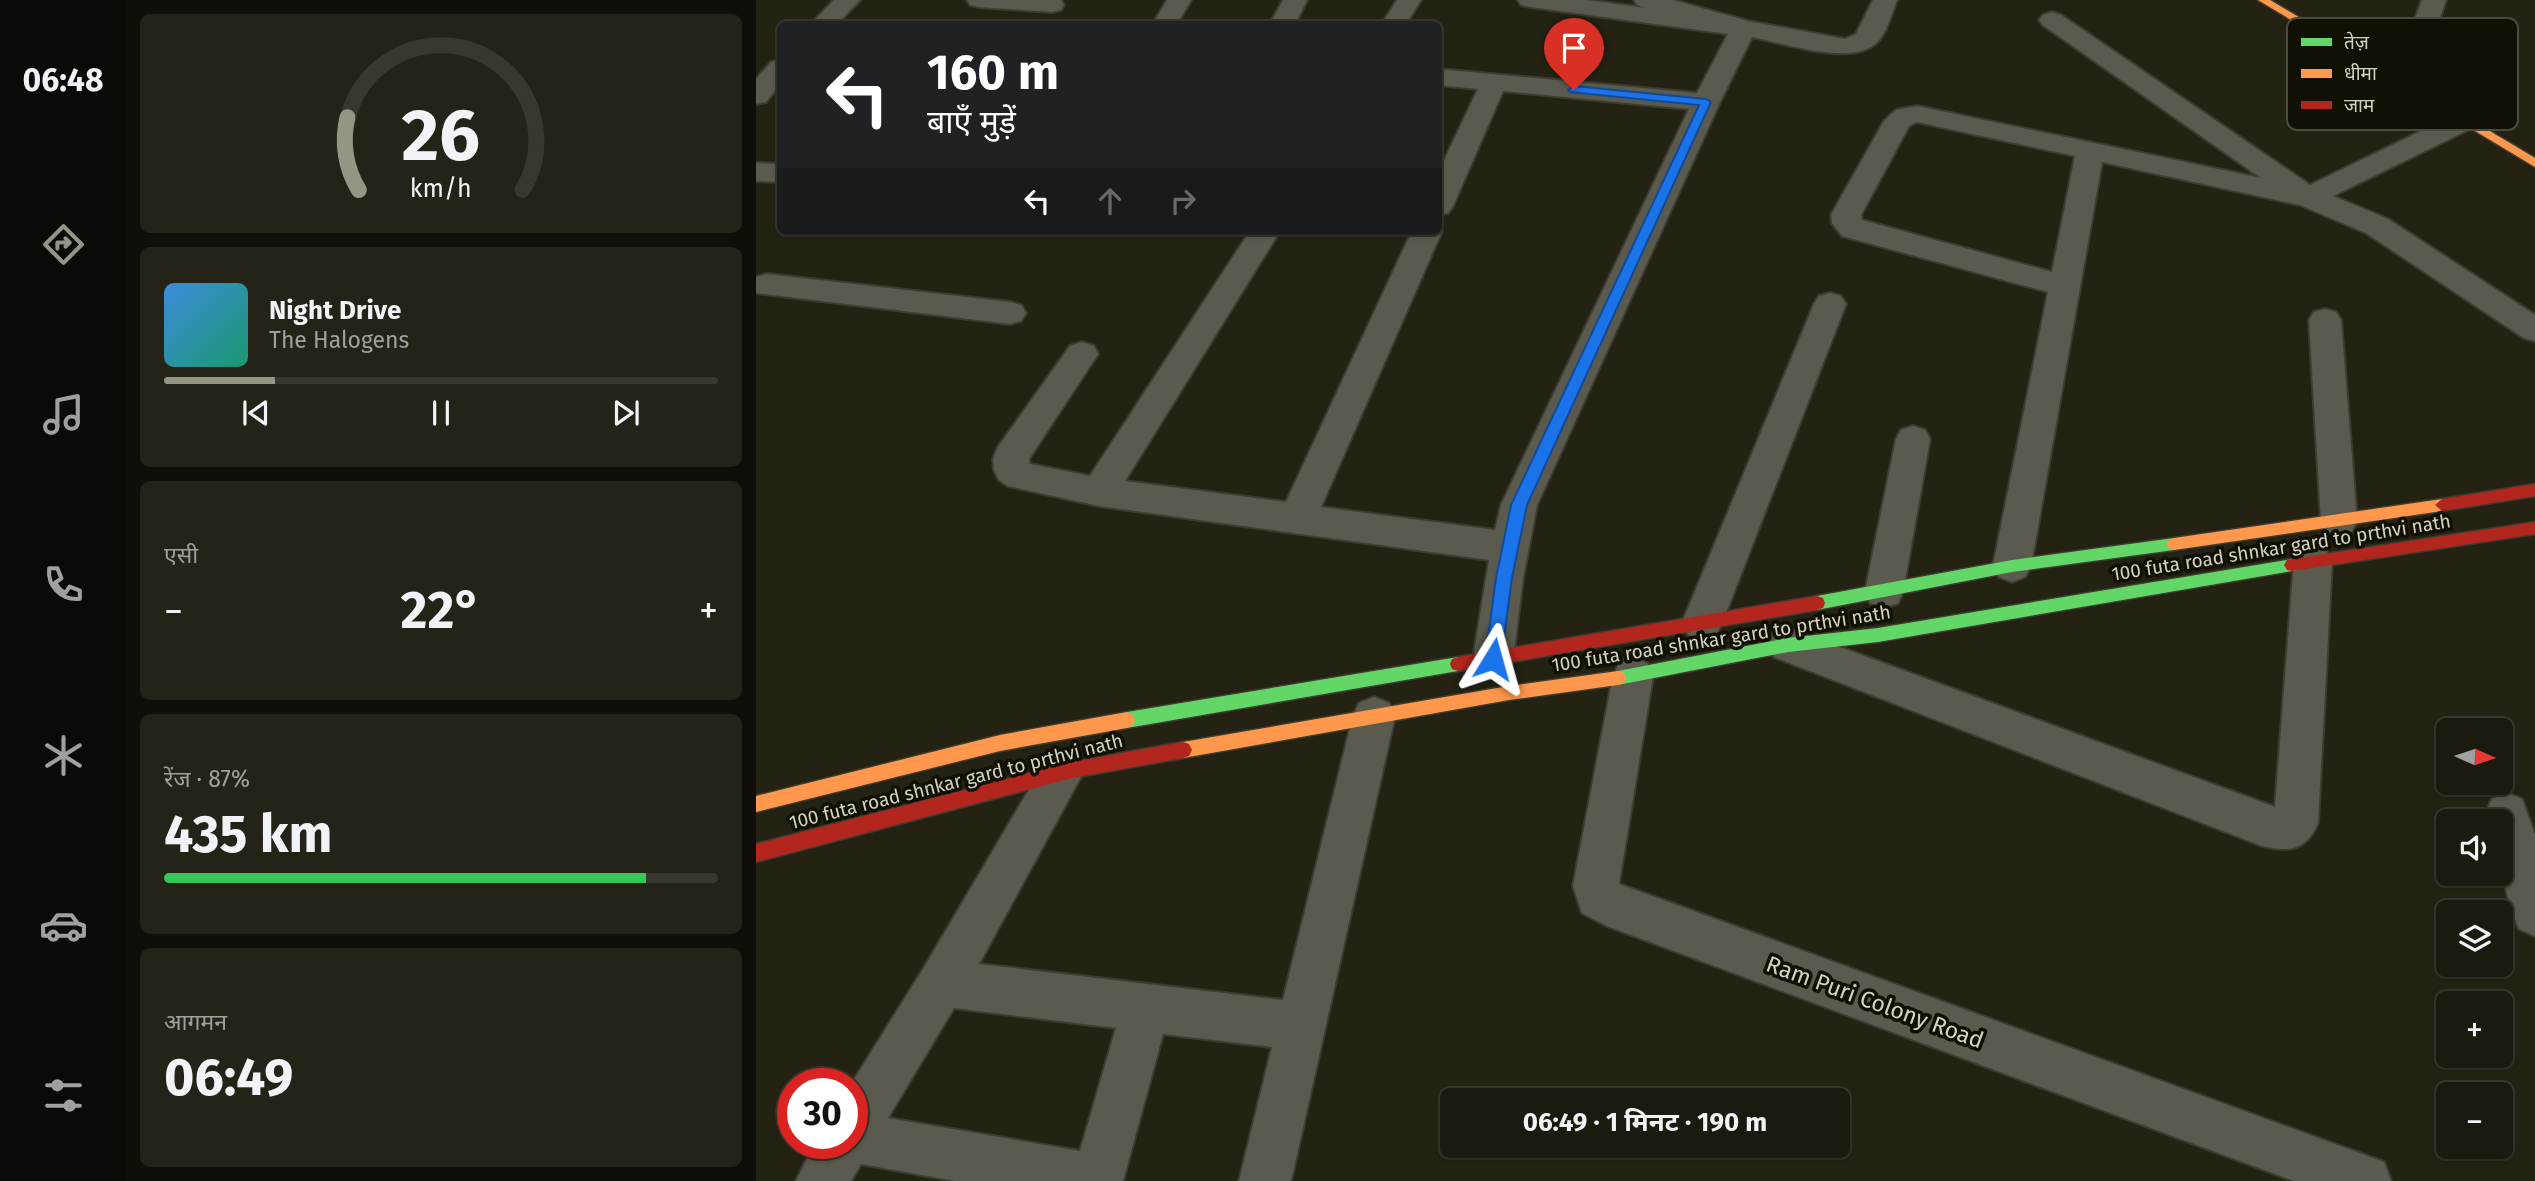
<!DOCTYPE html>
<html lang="hi">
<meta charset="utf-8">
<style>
body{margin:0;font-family:"Fira Sans","Noto Sans Devanagari",sans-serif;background:#242317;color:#f1f3f6;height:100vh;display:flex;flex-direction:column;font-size:26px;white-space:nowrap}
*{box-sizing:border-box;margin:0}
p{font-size:23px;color:#a0a19e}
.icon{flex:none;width:38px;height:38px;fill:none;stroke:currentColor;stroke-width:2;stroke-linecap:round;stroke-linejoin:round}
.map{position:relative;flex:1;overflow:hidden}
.side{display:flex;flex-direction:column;gap:14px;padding:14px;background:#0f0e08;width:630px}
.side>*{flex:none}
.top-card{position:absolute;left:21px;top:21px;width:665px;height:214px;border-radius:10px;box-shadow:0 2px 5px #0004,0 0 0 2px #39382e;background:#202124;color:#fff;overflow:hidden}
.needle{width:46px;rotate:93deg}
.fabs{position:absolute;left:1680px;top:718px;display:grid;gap:14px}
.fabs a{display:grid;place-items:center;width:77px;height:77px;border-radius:10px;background:#1b1a0e;box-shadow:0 2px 5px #0004,0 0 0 2px #39382e;font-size:35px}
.speed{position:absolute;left:21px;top:1068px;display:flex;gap:14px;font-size:35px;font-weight:700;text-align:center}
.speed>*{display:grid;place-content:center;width:91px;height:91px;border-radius:50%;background:#1b1a0e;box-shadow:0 2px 5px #0004,0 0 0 2px #39382e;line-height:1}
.speed .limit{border:10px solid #d22;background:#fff;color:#111}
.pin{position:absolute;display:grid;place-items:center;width:60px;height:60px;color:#fff;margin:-72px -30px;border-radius:50% 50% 50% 0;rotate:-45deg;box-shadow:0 0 7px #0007}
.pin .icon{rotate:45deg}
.me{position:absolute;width:77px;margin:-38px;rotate:8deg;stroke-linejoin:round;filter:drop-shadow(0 0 5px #0008)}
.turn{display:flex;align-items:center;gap:24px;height:147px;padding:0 35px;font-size:32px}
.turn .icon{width:91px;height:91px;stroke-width:2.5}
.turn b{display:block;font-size:49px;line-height:60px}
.lanes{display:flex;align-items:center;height:66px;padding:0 35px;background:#0003;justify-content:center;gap:35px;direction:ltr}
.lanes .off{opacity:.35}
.big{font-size:52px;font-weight:700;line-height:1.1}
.side .card{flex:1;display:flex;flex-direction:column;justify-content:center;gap:10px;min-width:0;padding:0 24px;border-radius:10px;background:#242317}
.side .dial{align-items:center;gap:0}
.dial svg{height:182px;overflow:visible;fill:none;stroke:#39382e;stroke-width:7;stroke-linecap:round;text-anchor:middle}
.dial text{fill:#f1f3f6;stroke:none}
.song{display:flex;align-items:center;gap:21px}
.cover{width:84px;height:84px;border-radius:10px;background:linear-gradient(135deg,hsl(210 70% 55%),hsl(160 70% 35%))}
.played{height:7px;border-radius:4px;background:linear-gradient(90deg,#969585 20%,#39382e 20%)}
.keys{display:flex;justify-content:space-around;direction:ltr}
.heat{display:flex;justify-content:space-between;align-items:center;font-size:38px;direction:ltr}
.charge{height:10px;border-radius:5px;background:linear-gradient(90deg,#34c759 87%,#39382e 0)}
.trip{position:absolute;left:684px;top:1088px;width:410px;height:70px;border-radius:10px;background:#1b1a0e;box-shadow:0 2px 5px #0004,0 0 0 2px #39382e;font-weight:700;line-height:70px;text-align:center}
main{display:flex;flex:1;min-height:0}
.tab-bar{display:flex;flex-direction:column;width:126px;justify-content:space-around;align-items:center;background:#0b0a06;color:#a0a19e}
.tab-bar .icon{width:49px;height:49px}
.tab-bar .active{color:#969585}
.tab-bar b{font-size:32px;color:#f1f3f6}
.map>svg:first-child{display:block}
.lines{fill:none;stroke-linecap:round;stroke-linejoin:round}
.street-casing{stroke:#3d3c30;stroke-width:4}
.fast-casing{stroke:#3d3c30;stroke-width:3}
.slow-casing{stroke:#3d3c30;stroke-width:3}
.jam-casing{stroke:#3d3c30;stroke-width:3}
.street{fill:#5b5a4e;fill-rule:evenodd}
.fast{fill:#63d668;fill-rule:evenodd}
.slow{fill:#ff974d;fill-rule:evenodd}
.jam{fill:#b3261e;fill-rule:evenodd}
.route{fill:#1a73e8;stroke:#114b97;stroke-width:2}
.labels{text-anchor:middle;stroke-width:7;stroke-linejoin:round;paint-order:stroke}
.street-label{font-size:19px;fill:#d4d3c2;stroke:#111005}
.near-street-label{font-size:23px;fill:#d4d3c2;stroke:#111005}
.key{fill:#111005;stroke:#4c4a3e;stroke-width:2}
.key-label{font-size:19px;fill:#d4d3c2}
</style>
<main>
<nav class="tab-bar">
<b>06:48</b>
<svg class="icon active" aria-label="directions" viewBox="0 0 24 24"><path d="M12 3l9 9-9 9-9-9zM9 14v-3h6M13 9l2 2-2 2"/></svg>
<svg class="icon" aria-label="music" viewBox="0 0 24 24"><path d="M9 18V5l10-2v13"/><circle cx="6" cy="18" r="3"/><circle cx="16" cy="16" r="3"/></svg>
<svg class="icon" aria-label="phone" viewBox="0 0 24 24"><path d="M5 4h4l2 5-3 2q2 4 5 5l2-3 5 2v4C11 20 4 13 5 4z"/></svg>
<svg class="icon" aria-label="climate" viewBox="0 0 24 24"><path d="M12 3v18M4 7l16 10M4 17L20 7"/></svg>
<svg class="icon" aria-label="car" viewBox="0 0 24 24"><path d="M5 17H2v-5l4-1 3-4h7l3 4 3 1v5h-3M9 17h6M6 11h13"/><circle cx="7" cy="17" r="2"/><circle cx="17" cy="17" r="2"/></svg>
<svg class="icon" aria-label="filters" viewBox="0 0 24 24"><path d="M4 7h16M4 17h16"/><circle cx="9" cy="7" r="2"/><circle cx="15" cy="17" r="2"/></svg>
</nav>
<section class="side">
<div class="card dial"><svg viewBox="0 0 100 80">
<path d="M14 69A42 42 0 1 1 86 69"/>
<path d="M14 69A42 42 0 0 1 9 37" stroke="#969585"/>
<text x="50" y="56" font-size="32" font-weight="700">26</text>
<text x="50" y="72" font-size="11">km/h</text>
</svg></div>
<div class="card">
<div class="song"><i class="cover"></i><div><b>Night Drive</b><p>The Halogens</p></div></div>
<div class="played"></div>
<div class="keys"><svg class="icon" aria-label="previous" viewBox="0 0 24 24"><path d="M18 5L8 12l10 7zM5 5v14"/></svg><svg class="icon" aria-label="pause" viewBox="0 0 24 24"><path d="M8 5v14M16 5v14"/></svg><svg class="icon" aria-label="next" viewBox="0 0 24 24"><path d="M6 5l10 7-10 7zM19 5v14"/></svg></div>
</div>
<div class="card"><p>एसी</p>
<div class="heat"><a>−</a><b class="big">22°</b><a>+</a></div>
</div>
<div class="card"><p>रेंज · 87%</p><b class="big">435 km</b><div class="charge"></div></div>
<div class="card"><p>आगमन</p><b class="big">06:49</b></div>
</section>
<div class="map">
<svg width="1779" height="1181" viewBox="0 0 1779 1181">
<rect width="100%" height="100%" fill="#242213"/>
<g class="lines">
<!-- street casing -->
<g class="street-casing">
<g id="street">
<polygon points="78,0 104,0 81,24 55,24"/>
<polygon points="211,0 305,0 308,5 305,10 296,12 223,7 214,5"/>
<polygon points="411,0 435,0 421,24 397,24"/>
<polygon points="527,0 551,0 539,24 514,24"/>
<polygon points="641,0 665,0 650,24 626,24"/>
<path d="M762,0H831L890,8L881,5L878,0H917L992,21L1089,39L1100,34L1117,0H1141C1136,12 1130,36 1119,44C1093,66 1027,43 996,37L964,102L781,505L767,578L757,659L751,671L737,677L723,671L717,659L733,560L343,506L252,486L243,480L238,470L237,459L242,447L314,346L326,342L338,346L342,354L273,459L274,464L334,476L494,231H524L369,481L530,502L656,231H682V225L686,231L565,507L739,530L745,505L933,109L747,91L697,206L692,213L682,215V173L722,89L682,85V69L941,93L972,34L774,7L765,5Z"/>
<polygon points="1666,0 1690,0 1661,84 1657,90 1648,92 1639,90 1635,84"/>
<path d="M1296,12L1305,15L1554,185L1700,114L1710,112L1720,114L1724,120L1720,126L1577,196L1632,219L1779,315V341L1768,338L1610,233L1544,205L1346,162L1275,566L1269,577L1256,582L1243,577L1237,566L1292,292L1086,236L1076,223L1075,215L1128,121L1140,110L1161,106L1505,178L1287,25L1283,20L1287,15ZM1161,122L1319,156L1296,272L1106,220L1105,215L1153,126Z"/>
<polygon points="24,60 24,84 10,102 0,104 0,79 15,62"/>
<polygon points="0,163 24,164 24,182 0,181"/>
<polygon points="11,274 254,302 265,305 270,313 265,321 254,324 0,293 0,277"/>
<polygon points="1074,293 1085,296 1090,304 966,623 960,635 946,640 932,635 926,623 1058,304 1063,296"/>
<polygon points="1569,309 1580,312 1585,320 1601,521 1596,531 1583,536 1570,531 1565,521 1553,320 1558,312"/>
<polygon points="1157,426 1169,430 1174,439 1147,592 1142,603 1128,608 1114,603 1109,592 1140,439 1145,430"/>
<path d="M1557,545L1570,550L1576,561L1562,823C1550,851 1533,852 1506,846L1018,657L1012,645L1018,633L1032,628L1519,807L1538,561L1544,550Z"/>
<polygon points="877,658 891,663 897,676 863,884 1609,1155 1628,1162 1635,1181 1538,1181 851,926 826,913 817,886 857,676 863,663"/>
<path d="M618,697L633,703L639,716L535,1181H483L516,1047L407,1034L367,1181H199L105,1164L95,1181H40L59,1143H96V1083L169,966L291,759L306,753L321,759L327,773L223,964L527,1000L597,716L603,703ZM198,1008L360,1028L324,1151L132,1118Z"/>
<path d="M1751,793L1766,799L1779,835V936L1763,929C1746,888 1745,864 1745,821H1731L1729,814L1736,799Z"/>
</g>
</g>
<!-- fast casing -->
<g class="fast-casing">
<g id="fast">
<polygon points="1418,538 1423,540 1426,544 1423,548 1418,550 1256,572 1061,610 1055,608 1053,603 1055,598 1061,596 1256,560"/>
<polygon points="1536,559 1541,560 1544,565 1541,570 1536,571 1122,642 1032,652 862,685 856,683 854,678 856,673 862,671 1032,638 1122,628"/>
<polygon points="702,657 708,659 710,664 708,669 702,671 371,728 365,725 363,720 365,715 371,712"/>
</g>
</g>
<!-- slow casing -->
<g class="slow-casing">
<g id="slow">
<polygon points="1502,0 1514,0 1779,158 1779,167"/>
<polygon points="1686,499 1693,505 1686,511 1418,550 1413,548 1410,544 1413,540 1418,538"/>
<polygon points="862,671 868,673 870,678 868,683 862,685 753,700 427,758 421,756 418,750 421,744 427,742 753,686"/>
<polygon points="371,712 377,715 379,720 377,725 371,728 244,751 0,812 0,796 244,735"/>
</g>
</g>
<!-- jam casing -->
<g class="jam-casing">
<g id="jam">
<polygon points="1779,484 1779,496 1686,511 1679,505 1686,499"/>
<polygon points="1779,522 1779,534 1536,571 1531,570 1528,565 1531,560 1536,559"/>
<polygon points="1061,596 1067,598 1069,603 1067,608 1061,610 702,671 696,669 694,664 696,659 702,657"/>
<polygon points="427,742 433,744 436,750 433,756 427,758 316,778 0,862 0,844 316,762"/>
</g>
</g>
<!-- street -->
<use href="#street" class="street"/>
<!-- fast -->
<use href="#fast" class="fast"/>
<!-- slow -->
<use href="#slow" class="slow"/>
<!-- jam -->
<use href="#jam" class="jam"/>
</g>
<!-- route -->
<polygon class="route" points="818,86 950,99 955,102 771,505 756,578 745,659 743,664 737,666 731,664 729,659 740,578 755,505 943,105 814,92 812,90"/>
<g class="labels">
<!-- street labels -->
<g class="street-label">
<text transform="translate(1525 547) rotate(-9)" y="7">100 futa road shnkar gard to prthvi nath</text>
<text transform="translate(965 638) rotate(-9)" y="7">100 futa road shnkar gard to prthvi nath</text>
<text transform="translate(200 781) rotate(-14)" y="7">100 futa road shnkar gard to prthvi nath</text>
</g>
<!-- near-street labels -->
<g class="near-street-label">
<text transform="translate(1119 1002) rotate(20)" y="8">Ram Puri Colony Road</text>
</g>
</g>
<!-- legend -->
<rect x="1531" y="18" width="231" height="112" rx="10" class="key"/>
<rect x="1545" y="38" width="31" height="8" fill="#63d668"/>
<rect x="1545" y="69" width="31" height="9" fill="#ff974d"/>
<rect x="1545" y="101" width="31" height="8" fill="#b3261e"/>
<g class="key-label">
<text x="1588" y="49">तेज़</text>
<text x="1588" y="80">धीमा</text>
<text x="1588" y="112">जाम</text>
</g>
</svg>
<div class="fabs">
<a><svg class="needle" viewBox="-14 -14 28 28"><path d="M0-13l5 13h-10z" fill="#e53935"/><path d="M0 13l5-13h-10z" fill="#a0a19e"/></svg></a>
<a><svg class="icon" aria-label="sound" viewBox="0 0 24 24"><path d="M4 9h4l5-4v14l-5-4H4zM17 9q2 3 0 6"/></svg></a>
<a><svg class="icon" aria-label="layers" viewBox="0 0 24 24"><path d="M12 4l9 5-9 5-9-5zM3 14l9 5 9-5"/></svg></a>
<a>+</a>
<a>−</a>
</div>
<div class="speed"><div class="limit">30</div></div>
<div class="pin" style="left:818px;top:90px;background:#d93025"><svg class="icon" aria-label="arrive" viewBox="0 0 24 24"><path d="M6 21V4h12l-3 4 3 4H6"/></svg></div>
<svg class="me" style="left:737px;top:659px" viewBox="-20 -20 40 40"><path d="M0-17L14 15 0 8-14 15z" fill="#1a73e8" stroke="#fff" stroke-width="4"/></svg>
<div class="trip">06:49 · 1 मिनट · 190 m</div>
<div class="top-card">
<div class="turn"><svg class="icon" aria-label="left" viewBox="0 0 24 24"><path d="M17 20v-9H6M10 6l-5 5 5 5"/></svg><div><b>160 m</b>बाएँ मुड़ें</div></div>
<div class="lanes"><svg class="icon" aria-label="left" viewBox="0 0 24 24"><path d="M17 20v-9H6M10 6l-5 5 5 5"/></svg><svg class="icon off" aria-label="ahead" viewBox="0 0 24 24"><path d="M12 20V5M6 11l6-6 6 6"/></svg><svg class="icon off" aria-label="right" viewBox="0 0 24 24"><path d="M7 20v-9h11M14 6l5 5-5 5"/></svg></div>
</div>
</div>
</main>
